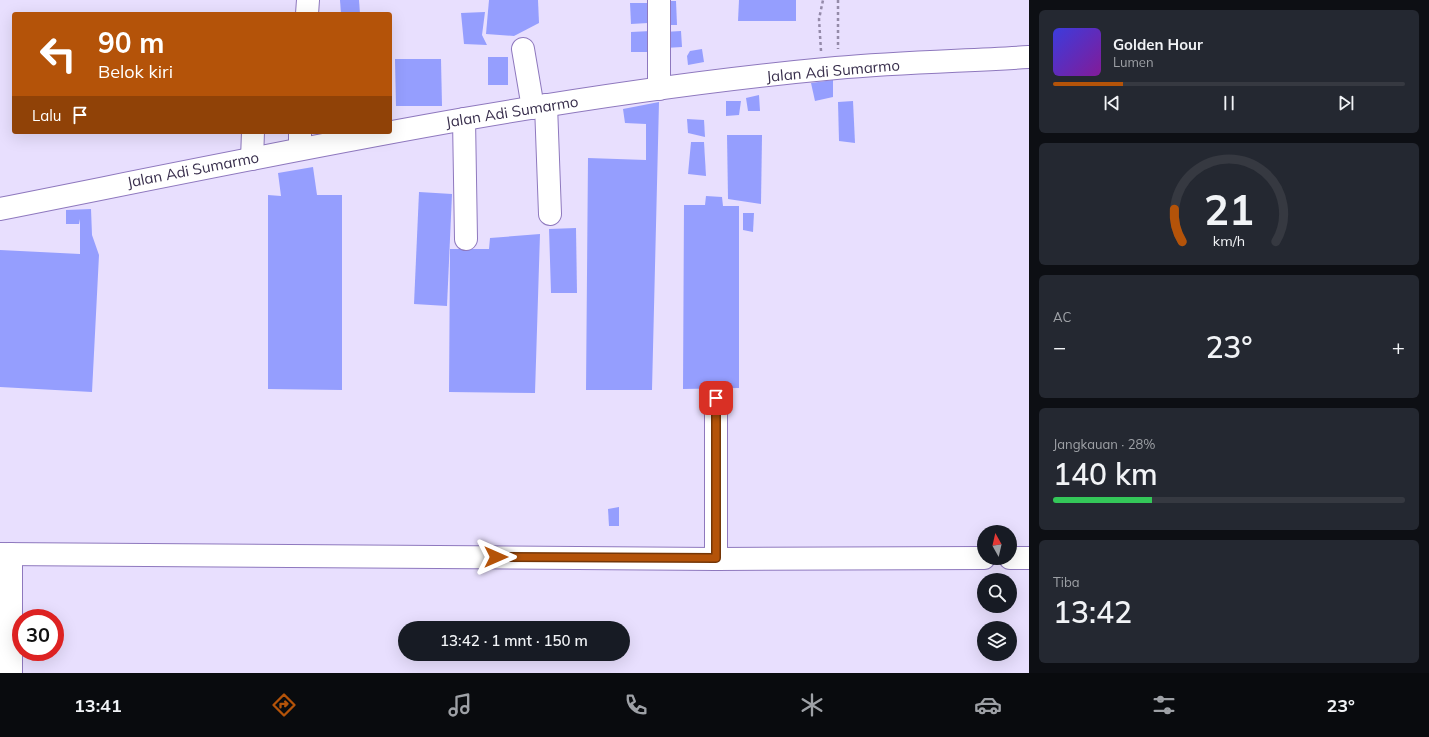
<!DOCTYPE html>
<html lang="id">
<meta charset="utf-8">
<style>
body{margin:0;font-family:Mulish,sans-serif;background:#242831;color:#f1f3f6;height:100vh;display:flex;flex-direction:column;font-size:15px;white-space:nowrap}
*{box-sizing:border-box;margin:0}
p{font-size:13px;color:#9ea1a6}
.icon{flex:none;width:22px;height:22px;fill:none;stroke:currentColor;stroke-width:2;stroke-linecap:round;stroke-linejoin:round}
.map{position:relative;flex:1;overflow:hidden}
.sheet{display:flex;flex-direction:column;gap:10px;padding:10px;background:#0d0f14;width:400px}
.sheet>*{flex:none}
.top-card{position:absolute;left:12px;top:12px;width:380px;height:122px;border-radius:4px;box-shadow:0 4px 16px #0002;background:#b45309;color:#fff;overflow:hidden}
.needle{width:26px;rotate:352deg}
.buttons{position:absolute;left:977px;top:525px;display:grid;gap:8px}
.buttons a{display:grid;place-items:center;width:40px;height:40px;border-radius:50%;background:#171b24;box-shadow:0 4px 16px #0002;font-size:20px}
.speed{position:absolute;left:12px;top:609px;display:flex;gap:8px;font-size:20px;font-weight:700;text-align:center}
.speed>*{display:grid;place-content:center;width:52px;height:52px;border-radius:50%;background:#171b24;box-shadow:0 4px 16px #0002;line-height:1}
.speed .limit{border:6px solid #d22;background:#fff;color:#111}
.pin{position:absolute;display:grid;place-items:center;width:34px;height:34px;color:#fff;margin:-17px;border-radius:8px;box-shadow:0 2px 6px #0006}
.me{position:absolute;width:44px;margin:-22px;rotate:90deg;stroke-linejoin:round;filter:drop-shadow(0 0 3px #0008)}
.turn{display:flex;align-items:center;gap:14px;height:84px;padding:0 20px;font-size:18px}
.turn .icon{width:52px;height:52px;stroke-width:2.5}
.turn b{display:block;font-size:28px;line-height:34px}
.then{display:flex;align-items:center;height:38px;padding:0 20px;background:#0003;gap:8px;font-size:15px}
.big{font-size:30px;font-weight:600;line-height:1.1}
.sheet .card{flex:1;display:flex;flex-direction:column;justify-content:center;gap:6px;min-width:0;padding:0 14px;border-radius:6px;background:#242831}
.sheet .dial{align-items:center;gap:0}
.dial svg{height:104px;overflow:visible;fill:none;stroke:#363941;stroke-width:7;stroke-linecap:round;text-anchor:middle}
.dial text{fill:#f1f3f6;stroke:none}
.song{display:flex;align-items:center;gap:12px}
.cover{width:48px;height:48px;border-radius:6px;background:linear-gradient(135deg,hsl(240 70% 55%),hsl(290 70% 35%))}
.played{height:4px;border-radius:2px;background:linear-gradient(90deg,#b45309 20%,#363941 20%)}
.keys{display:flex;justify-content:space-around;direction:ltr}
.heat{display:flex;justify-content:space-between;align-items:center;font-size:22px;direction:ltr}
.charge{height:6px;border-radius:3px;background:linear-gradient(90deg,#34c759 28%,#363941 0)}
.trip{position:absolute;left:398px;top:621px;width:232px;height:40px;border-radius:20px;background:#171b24;box-shadow:0 4px 16px #0002;font-weight:600;line-height:40px;text-align:center}
.dock{display:flex;height:64px;justify-content:space-around;align-items:center;background:#090b0e;color:#9ea1a6}
.dock .icon{width:28px;height:28px}
.dock .selected{color:#b45309}
.dock b{font-size:18px;color:#f1f3f6}
main{display:flex;flex:1;min-height:0}
.map>svg:first-child{display:block}
.building{fill:#959efe}
.lines{fill:none;stroke-linecap:round;stroke-linejoin:round}
.minor-casing{stroke:#8e78be;stroke-width:24}
.major-casing{stroke:#8e78be;stroke-width:24}
.path{stroke:#948aa9;stroke-width:2.5;stroke-dasharray:3 3;stroke-linecap:butt}
.minor{stroke:#fff;stroke-width:22}
.major{stroke:#fff;stroke-width:22}
.route-casing{stroke:#753606;stroke-width:10}
.route{stroke:#b45309;stroke-width:7}
.labels{text-anchor:middle;stroke-width:3;stroke-linejoin:round;paint-order:stroke}
.street-label{font-size:15px;fill:#382e4c;stroke:#fff}
</style>
<main>
<div class="map">
<svg width="1029" height="673" viewBox="0 0 1029 673">
<rect width="100%" height="100%" fill="#e8dffe"/>
<!-- building -->
<g class="building">
<polygon points="340,0 359,0 360,14 341,14"/>
<polygon points="489,0 538,0 539,23 514,36 486,34"/>
<polygon points="739,0 796,0 796,21 738,21"/>
<polygon points="666,1 676,1 677,25 666,25"/>
<polygon points="630,3 648,3 648,23 631,24"/>
<polygon points="485,12 482,35 487,45 464,44 461,13"/>
<polygon points="651,31 651,52 631,52 631,32"/>
<polygon points="681,31 682,47 665,48 664,32"/>
<polygon points="702,49 704,62 688,65 687,56 690,51"/>
<rect x="488" y="57" width="20" height="28"/>
<polygon points="395,59 441,59 442,106 396,106"/>
<polygon points="833,80 833,97 815,101 811,83"/>
<polygon points="759,95 760,111 748,111 746,98"/>
<polygon points="726,101 741,101 739,115 726,116"/>
<polygon points="853,101 855,143 839,141 838,102"/>
<polygon points="659,102 652,390 586,390 588,158 646,160 646,124 625,123 623,109"/>
<polygon points="687,119 704,120 705,137 688,133"/>
<polygon points="727,135 762,135 761,204 728,199"/>
<polygon points="691,142 704,142 706,176 688,174"/>
<polygon points="313,167 317,195 342,195 342,390 268,389 268,195 281,196 278,173"/>
<polygon points="419,192 452,194 447,306 414,304"/>
<polygon points="706,196 722,197 723,206 739,206 739,388 683,389 684,205 705,205"/>
<polygon points="91,209 92,235 99,255 92,392 0,387 0,250 80,254 80,219 79,224 66,224 66,210"/>
<polygon points="743,213 754,213 753,232 743,230"/>
<polygon points="576,228 577,293 551,293 549,229"/>
<polygon points="540,234 535,393 449,392 450,249 489,249 490,238"/>
<polygon points="619,507 619,526 609,526 608,509"/>
</g>
<g class="lines">
<!-- minor casing -->
<g class="minor-casing">
<g id="minor">
<polyline points="307,14 308,0"/>
<polyline points="523,49 533,108"/>
<polyline points="659,89 659,0"/>
<polyline points="546,105 550,214"/>
<polyline points="464,119 466,239"/>
<polyline points="300,132 300,149"/>
<polyline points="252,159 253,132"/>
<polyline points="0,554 716,559 984,558"/>
<polyline points="11,554 11,673"/>
<polyline points="1010,558 1029,558"/>
<polyline points="716,559 716,398"/>
</g>
</g>
<!-- major casing -->
<g class="major-casing">
<path id="major" d="M0,209C277,154 554,94 836,68C900,62 965,61 1029,57"/>
</g>
<!-- path -->
<g class="path">
<polyline points="838,0 838,49"/>
<polyline points="821,51 819,19 823,0"/>
</g>
<!-- minor -->
<use href="#minor" class="minor"/>
<!-- major -->
<use href="#major" class="major"/>
</g>
<g class="lines">
<!-- route casing -->
<g class="route-casing">
<polyline id="route" points="496,557 716,558 716,398"/>
</g>
<!-- route -->
<use href="#route" class="route"/>
</g>
<g class="labels">
<!-- street labels -->
<g class="street-label">
<text transform="translate(833 71) rotate(-5)" y="5">Jalan Adi Sumarmo</text>
<text transform="translate(512 112) rotate(-9)" y="5">Jalan Adi Sumarmo</text>
<text transform="translate(193 170) rotate(-11)" y="5">Jalan Adi Sumarmo</text>
</g>
</g>
</svg>
<div class="buttons">
<a><svg class="needle" viewBox="-14 -14 28 28"><path d="M0-13l5 13h-10z" fill="#e53935"/><path d="M0 13l5-13h-10z" fill="#9ea1a6"/></svg></a>
<a><svg class="icon" aria-label="search" viewBox="0 0 24 24"><circle cx="10" cy="10" r="6"/><path d="M15 15l6 6"/></svg></a>
<a><svg class="icon" aria-label="layers" viewBox="0 0 24 24"><path d="M12 4l9 5-9 5-9-5zM3 14l9 5 9-5"/></svg></a>
</div>
<div class="speed"><div class="limit">30</div></div>
<div class="pin" style="left:716px;top:398px;background:#d93025"><svg class="icon" aria-label="arrive" viewBox="0 0 24 24"><path d="M6 21V4h12l-3 4 3 4H6"/></svg></div>
<svg class="me" style="left:496px;top:557px" viewBox="-20 -20 40 40"><path d="M0-17L14 15 0 8-14 15z" fill="#b45309" stroke="#fff" stroke-width="4"/></svg>
<div class="trip">13:42 · 1 mnt · 150 m</div>
<div class="top-card">
<div class="turn"><svg class="icon" aria-label="left" viewBox="0 0 24 24"><path d="M17 20v-9H6M10 6l-5 5 5 5"/></svg><div><b>90 m</b>Belok kiri</div></div>
<div class="then">Lalu<svg class="icon" aria-label="arrive" viewBox="0 0 24 24"><path d="M6 21V4h12l-3 4 3 4H6"/></svg></div>
</div>
</div>
<section class="sheet">
<div class="card">
<div class="song"><i class="cover"></i><div><b>Golden Hour</b><p>Lumen</p></div></div>
<div class="played"></div>
<div class="keys"><svg class="icon" aria-label="previous" viewBox="0 0 24 24"><path d="M18 5L8 12l10 7zM5 5v14"/></svg><svg class="icon" aria-label="pause" viewBox="0 0 24 24"><path d="M8 5v14M16 5v14"/></svg><svg class="icon" aria-label="next" viewBox="0 0 24 24"><path d="M6 5l10 7-10 7zM19 5v14"/></svg></div>
</div>
<div class="card dial"><svg viewBox="0 0 100 80">
<path d="M14 69A42 42 0 1 1 86 69"/>
<path d="M14 69A42 42 0 0 1 8 44" stroke="#b45309"/>
<text x="50" y="56" font-size="32" font-weight="700">21</text>
<text x="50" y="72" font-size="11">km/h</text>
</svg></div>
<div class="card"><p>AC</p>
<div class="heat"><a>−</a><b class="big">23°</b><a>+</a></div>
</div>
<div class="card"><p>Jangkauan · 28%</p><b class="big">140 km</b><div class="charge"></div></div>
<div class="card"><p>Tiba</p><b class="big">13:42</b></div>
</section>
</main>
<nav class="dock">
<b>13:41</b>
<svg class="icon selected" aria-label="directions" viewBox="0 0 24 24"><path d="M12 3l9 9-9 9-9-9zM9 14v-3h6M13 9l2 2-2 2"/></svg>
<svg class="icon" aria-label="music" viewBox="0 0 24 24"><path d="M9 18V5l10-2v13"/><circle cx="6" cy="18" r="3"/><circle cx="16" cy="16" r="3"/></svg>
<svg class="icon" aria-label="phone" viewBox="0 0 24 24"><path d="M5 4h4l2 5-3 2q2 4 5 5l2-3 5 2v4C11 20 4 13 5 4z"/></svg>
<svg class="icon" aria-label="climate" viewBox="0 0 24 24"><path d="M12 3v18M4 7l16 10M4 17L20 7"/></svg>
<svg class="icon" aria-label="car" viewBox="0 0 24 24"><path d="M5 17H2v-5l4-1 3-4h7l3 4 3 1v5h-3M9 17h6M6 11h13"/><circle cx="7" cy="17" r="2"/><circle cx="17" cy="17" r="2"/></svg>
<svg class="icon" aria-label="filters" viewBox="0 0 24 24"><path d="M4 7h16M4 17h16"/><circle cx="9" cy="7" r="2"/><circle cx="15" cy="17" r="2"/></svg>
<b>23°</b>
</nav>
